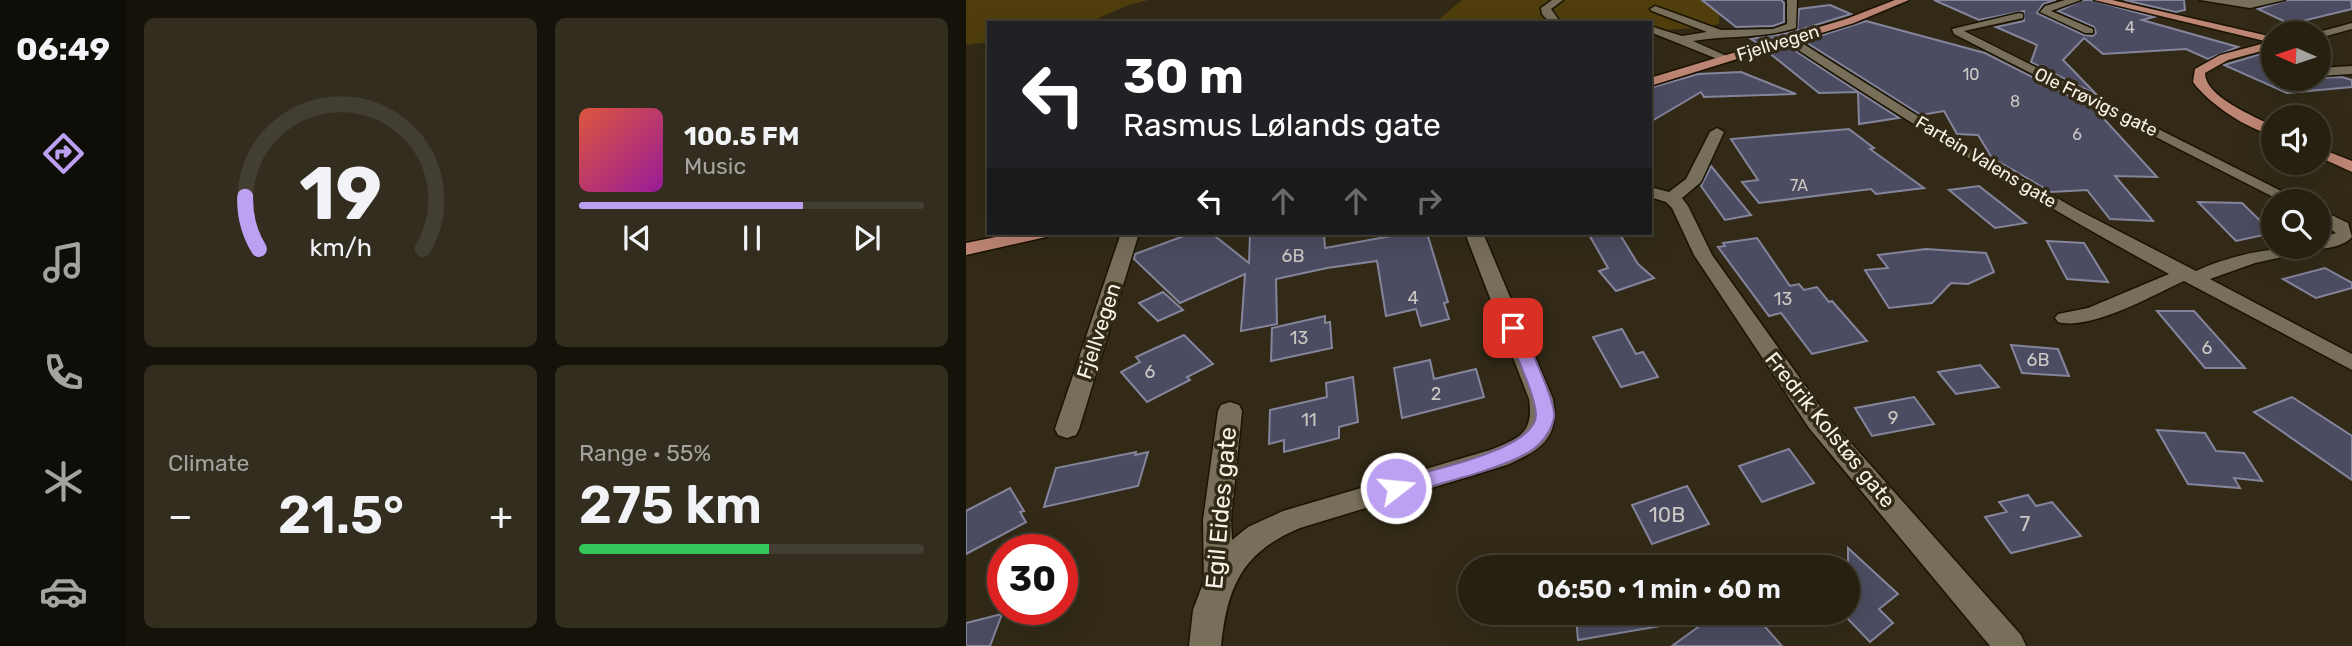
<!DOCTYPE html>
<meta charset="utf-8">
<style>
body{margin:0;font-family:Rubik,sans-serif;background:#322d1f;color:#f1f3f6;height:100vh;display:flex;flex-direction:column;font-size:26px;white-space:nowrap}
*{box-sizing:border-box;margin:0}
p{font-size:23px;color:#a4a39f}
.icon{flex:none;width:38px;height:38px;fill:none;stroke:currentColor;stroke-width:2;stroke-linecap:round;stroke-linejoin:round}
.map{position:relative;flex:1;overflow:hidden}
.sheet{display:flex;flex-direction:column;gap:18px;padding:18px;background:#151209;width:840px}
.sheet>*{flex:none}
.hud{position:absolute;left:21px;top:21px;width:665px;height:214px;border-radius:0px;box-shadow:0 7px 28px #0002,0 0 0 2px #423e31;background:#202124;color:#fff;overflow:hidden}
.needle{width:46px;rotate:273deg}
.buttons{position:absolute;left:1295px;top:21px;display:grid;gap:14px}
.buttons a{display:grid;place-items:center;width:70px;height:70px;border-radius:50%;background:#262011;box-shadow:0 7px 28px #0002,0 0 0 2px #423e31;font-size:35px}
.speed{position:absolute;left:21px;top:534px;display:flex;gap:14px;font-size:35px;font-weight:700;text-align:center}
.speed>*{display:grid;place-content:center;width:91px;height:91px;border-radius:50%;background:#262011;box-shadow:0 7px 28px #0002,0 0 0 2px #423e31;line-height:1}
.speed .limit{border:10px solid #d22;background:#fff;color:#111}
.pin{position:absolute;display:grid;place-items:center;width:60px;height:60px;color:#fff;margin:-30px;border-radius:14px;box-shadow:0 4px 10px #0006}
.me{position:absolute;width:77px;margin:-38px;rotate:74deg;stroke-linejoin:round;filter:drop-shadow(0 0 5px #0008)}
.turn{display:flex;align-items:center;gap:24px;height:147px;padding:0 21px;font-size:32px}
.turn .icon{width:91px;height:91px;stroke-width:2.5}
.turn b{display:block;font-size:49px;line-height:60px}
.lanes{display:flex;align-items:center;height:66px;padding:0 21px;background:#0003;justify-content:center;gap:35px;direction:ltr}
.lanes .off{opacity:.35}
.big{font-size:52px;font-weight:600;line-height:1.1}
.sheet .widget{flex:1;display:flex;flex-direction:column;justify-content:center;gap:10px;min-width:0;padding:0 24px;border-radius:10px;background:#322d1f}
.sheet .dial{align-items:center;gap:0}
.dial svg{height:182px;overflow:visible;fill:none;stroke:#423e31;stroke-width:7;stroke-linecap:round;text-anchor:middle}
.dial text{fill:#f1f3f6;stroke:none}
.song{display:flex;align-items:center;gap:21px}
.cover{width:84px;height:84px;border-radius:10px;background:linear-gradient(135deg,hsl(10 70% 55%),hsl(300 70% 35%))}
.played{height:7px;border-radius:4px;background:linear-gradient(90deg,#bca0f2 65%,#423e31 65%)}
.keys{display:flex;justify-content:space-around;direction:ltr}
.heat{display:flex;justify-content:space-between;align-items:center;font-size:38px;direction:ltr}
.charge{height:10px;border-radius:5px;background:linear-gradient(90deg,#34c759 55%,#423e31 0)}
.sheet .tiles{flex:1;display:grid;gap:18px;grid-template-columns:repeat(2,1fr)}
.trip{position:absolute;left:492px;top:555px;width:402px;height:70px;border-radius:35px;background:#262011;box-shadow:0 7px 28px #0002,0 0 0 2px #423e31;font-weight:600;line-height:70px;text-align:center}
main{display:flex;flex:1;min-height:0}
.tab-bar{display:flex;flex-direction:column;width:126px;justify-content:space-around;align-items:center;background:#0f0d07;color:#a4a39f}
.tab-bar .icon{width:49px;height:49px}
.tab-bar .current{color:#bca0f2}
.tab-bar b{font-size:32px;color:#f1f3f6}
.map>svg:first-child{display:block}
.green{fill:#503f0c}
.building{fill:#4b4c61;stroke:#84859c;stroke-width:2}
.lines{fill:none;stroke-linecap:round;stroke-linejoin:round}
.minor-casing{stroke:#1a1302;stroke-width:3}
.major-casing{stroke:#1a1302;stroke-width:3}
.minor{fill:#786f5a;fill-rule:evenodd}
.major{fill:#bd8573;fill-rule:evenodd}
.route{fill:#bca0f2;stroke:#7a689d;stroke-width:2}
.labels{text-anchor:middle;stroke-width:7;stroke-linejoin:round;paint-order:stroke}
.far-number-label{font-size:16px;fill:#cbc8c4}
.far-street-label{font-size:18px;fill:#f6f2e5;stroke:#322a17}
.number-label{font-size:18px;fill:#cbc8c4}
.street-label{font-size:21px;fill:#f6f2e5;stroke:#322a17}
.near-number-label{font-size:21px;fill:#cbc8c4}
.near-street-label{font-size:24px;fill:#f6f2e5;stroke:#322a17}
</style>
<main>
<nav class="tab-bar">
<b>06:49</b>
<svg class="icon current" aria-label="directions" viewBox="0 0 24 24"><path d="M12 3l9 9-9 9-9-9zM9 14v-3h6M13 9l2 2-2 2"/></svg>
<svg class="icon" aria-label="music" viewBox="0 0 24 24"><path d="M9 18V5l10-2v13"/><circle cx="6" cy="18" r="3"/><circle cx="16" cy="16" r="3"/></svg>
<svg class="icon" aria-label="phone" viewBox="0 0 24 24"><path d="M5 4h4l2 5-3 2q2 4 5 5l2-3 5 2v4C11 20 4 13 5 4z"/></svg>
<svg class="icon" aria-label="climate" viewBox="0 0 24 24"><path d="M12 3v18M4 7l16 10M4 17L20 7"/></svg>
<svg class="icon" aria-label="car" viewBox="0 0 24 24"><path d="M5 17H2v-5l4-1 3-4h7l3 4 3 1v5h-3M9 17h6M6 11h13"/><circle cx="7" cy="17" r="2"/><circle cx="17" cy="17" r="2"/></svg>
</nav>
<section class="sheet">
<div class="tiles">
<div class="widget dial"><svg viewBox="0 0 100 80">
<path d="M14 69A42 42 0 1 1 86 69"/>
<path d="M14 69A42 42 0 0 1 8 46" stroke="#bca0f2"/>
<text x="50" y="56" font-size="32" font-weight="700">19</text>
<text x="50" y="72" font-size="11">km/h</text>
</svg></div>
<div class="widget">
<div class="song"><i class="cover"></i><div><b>100.5 FM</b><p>Music</p></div></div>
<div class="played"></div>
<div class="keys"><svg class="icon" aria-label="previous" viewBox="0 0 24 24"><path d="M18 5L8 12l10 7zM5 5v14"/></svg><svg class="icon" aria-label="pause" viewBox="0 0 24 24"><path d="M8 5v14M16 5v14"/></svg><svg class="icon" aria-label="next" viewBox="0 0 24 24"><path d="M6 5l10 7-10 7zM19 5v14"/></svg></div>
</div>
<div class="widget"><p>Climate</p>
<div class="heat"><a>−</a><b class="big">21.5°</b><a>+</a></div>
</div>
<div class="widget"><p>Range · 55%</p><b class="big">275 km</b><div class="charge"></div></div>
</div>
</section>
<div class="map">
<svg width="1386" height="646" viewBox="0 0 1386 646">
<rect width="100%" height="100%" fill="#322a17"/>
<!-- green -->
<g class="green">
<polygon points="0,0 182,0 160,6 122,23 23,23 23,42 0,45"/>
<polygon points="496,0 754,0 753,23 745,27 684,31 684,23 460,23 473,19"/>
</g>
<!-- building -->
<g class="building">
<polygon points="736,0 815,0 818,3 818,22 807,26 770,27"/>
<polygon points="968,0 1090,0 1077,4 1071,13 1118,35 1127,36 1130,33 1128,27 1092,11 1117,0 1125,0 1188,17 1176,20 1272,47 1242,59 1220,49 1137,54 1118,38 1097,60 1131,95 1065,62 1071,45 1030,27 1058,21 1058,11 1013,20"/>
<polygon points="1158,0 1218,0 1219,10 1210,12"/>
<polygon points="1322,0 1385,0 1386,9 1324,24 1292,9"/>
<polygon points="864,5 885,14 791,43 785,39 831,31 833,9"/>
<polygon points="900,21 1019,53 1129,109 1191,177 1149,176 1187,221 1144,219 1121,190 1085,192 1026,158 1012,135 991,134 978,111 955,115 838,41"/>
<polygon points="822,46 866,75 933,118 893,124 892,92 853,93 802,52"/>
<polygon points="1295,54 1307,58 1307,79 1376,77 1386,80 1386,87 1321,93 1258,65"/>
<polygon points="775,72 830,94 738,97 735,92 684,122 684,88 732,74"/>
<polygon points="883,129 908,148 904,149 958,188 910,194 905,189 793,203 776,182 792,180 765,139"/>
<polygon points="745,166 785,215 759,220 735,186"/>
<polygon points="1013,186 1060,223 1029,228 983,190"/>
<polygon points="1232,202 1276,203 1307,233 1270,241"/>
<polygon points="226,233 245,233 283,263 284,233 358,233 359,248 442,233 461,233 482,302 478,303 483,319 455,326 450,309 420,316 411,261 361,268 310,279 311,324 275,331 279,274 214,303 168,259 169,254"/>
<polygon points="622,233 653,233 672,264 688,278 650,291 633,271 642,268"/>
<polygon points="791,238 824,286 833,284 838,290 851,287 863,302 866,301 901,341 846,354 815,313 803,316 752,247 759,246 757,243"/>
<polygon points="1081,241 1118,243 1142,282 1101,279"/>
<polygon points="960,249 1020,253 1028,272 1002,284 985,283 966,303 923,308 899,270 922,268 912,255"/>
<polygon points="1359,268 1386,283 1386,288 1350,298 1317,279"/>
<polygon points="197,292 217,310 192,321 173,303"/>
<polygon points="1191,311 1228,311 1279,368 1239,368"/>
<polygon points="359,316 359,323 364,322 366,348 305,361 306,328"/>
<polygon points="656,329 670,354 677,352 692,377 655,387 627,337"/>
<polygon points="218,335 247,364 221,377 224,380 181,402 155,372 174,362 170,357"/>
<polygon points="1045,345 1092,349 1103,376 1056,373"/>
<polygon points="464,360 468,379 510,369 518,397 436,418 428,368"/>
<polygon points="1014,365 1033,387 990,394 972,372"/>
<polygon points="387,377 392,422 373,427 373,438 318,452 318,440 303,444 304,410 361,397 360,383"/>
<polygon points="948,397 968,424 906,436 889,408"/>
<polygon points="1326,397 1386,436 1386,480 1288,412"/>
<polygon points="1191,430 1239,433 1250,451 1278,453 1296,481 1268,478 1274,488 1222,484"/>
<polygon points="823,449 848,483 796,502 773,466"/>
<polygon points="170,452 169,455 182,452 172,486 78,507 90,468"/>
<polygon points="721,486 743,524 686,544 666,505"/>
<polygon points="44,488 58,511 54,512 60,522 0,554 0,511"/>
<polygon points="1062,495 1070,506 1086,502 1115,536 1045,553 1019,517 1041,512 1033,502"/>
<polygon points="882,548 932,594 913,609 927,623 904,642 882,619"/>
<polygon points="633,612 700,612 701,625 612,640 610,616"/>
<polygon points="753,612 786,612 816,646 706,646"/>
<polygon points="36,614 24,646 0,646 0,623"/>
</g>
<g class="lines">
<!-- minor casing -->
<g class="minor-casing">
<g id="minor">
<polygon points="586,0 597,0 585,9 595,23 584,23 576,14 575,8"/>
<path d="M821,0H831L830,28C797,39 761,35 727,41L763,57L765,59L759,62L684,32V26L716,36L741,32L686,11L684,9L689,6L755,30L807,29L821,24Z"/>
<polygon points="1099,0 1115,0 1085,11 1127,29 1127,33 1119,33 1074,12 1079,6"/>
<polygon points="1234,0 1319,0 1284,8"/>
<polygon points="1053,13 1057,14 1057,18 998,31 1335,201 1315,201 988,34 986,29"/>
<polygon points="1386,23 1386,29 1353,38 1353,33 1349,33"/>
<path d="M820,38H828L998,145L1110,209L1230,271C1269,253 1309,247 1353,247V239L1370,233L1353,221V209L1382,223L1386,237C1378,246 1358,251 1346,247L1343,251L1289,263L1244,279L1386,354V370L1218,281C1187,295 1125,331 1092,322L1089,318L1092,314L1122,308L1203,274C1070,202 947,125 820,42Z"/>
<polygon points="1386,66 1386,74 1353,76 1353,68"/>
<polygon points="751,128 758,132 735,182 716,198 722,206 746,255 861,416 1055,635 1060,646 1024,646 843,428 728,255 706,208 700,202 684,197 684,187 703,192 720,179 744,132"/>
<polygon points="155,233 173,233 113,429 110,435 101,438 92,435 89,429"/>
<path d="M499,233H517L587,399C594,439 574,450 541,465L334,528C276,552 261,587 255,646H223L227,610L238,581L237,520L252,411L255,405L264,402L273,405L276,411L265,520L266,540L282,527L317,511L524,450C553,438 568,434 563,399Z"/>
</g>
</g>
<!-- major casing -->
<g class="major-casing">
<g id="major">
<polygon points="929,0 943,0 888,23 684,86 684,78 880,19"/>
<path d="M1128,0H1146L1307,37V48L1262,60L1239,73C1239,97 1288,116 1307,126V135C1281,129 1243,104 1227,82L1229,69L1254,55L1303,42Z"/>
<polygon points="1353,148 1386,161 1386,172 1353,157"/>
<polygon points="50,233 83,233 80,237 0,255 0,243"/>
</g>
</g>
<!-- minor -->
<use href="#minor" class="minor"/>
<!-- major -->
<use href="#major" class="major"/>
</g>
<!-- route -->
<path class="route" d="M547,323L555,328C562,345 591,403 588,418C585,432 575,445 563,452C532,471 466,485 430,496L422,494L419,488L422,482C452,473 570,451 570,415C569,393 547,349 539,328Z"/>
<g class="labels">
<!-- far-number labels -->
<g class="far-number-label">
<text x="1164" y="33">4</text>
<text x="1005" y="80">10</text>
<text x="1049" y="107">8</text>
<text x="1111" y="140">6</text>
<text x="833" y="191">7A</text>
</g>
<!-- far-street labels -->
<g class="far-street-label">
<text transform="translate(812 43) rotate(-17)" y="6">Fjellvegen</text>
<text transform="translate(1130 102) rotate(26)" y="6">Ole Frøvigs gate</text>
<text transform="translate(1020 162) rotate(31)" y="6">Fartein Valens gate</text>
</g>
<!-- number labels -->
<g class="number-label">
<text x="327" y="262">6B</text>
<text x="447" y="304">4</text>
<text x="817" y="305">13</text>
<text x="333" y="344">13</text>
<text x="1241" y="354">6</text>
<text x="1072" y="366">6B</text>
<text x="184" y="378">6</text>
<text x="470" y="400">2</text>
<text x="927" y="424">9</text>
<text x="343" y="426">11</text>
</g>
<!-- street labels -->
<g class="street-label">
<text transform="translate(133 331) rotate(-72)" y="7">Fjellvegen</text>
<text transform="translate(864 430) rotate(51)" y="7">Fredrik Kolstøs gate</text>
</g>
<!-- near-number labels -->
<g class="near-number-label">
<text x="701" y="522">10B</text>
<text x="1059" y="531">7</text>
</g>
<!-- near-street labels -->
<g class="near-street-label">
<text transform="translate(255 508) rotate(-85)" y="8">Egil Eides gate</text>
</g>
</g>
</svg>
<div class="buttons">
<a><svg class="needle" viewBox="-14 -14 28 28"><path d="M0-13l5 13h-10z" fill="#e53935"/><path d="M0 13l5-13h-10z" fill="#a4a39f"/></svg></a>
<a><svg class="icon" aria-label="sound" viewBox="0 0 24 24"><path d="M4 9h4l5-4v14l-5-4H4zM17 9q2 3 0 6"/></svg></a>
<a><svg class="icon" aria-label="search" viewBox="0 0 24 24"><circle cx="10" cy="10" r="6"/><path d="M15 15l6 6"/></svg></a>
</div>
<div class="speed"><div class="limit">30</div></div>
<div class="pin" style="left:547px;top:328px;background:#d93025"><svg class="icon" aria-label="arrive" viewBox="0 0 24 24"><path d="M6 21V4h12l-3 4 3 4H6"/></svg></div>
<svg class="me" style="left:430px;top:488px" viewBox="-20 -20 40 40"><circle r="17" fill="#bca0f2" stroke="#fff" stroke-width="3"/><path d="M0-11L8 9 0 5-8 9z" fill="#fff"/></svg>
<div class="trip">06:50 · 1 min · 60 m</div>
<div class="hud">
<div class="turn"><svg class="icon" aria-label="left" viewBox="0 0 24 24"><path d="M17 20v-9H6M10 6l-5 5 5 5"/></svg><div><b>30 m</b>Rasmus Lølands gate</div></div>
<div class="lanes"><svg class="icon" aria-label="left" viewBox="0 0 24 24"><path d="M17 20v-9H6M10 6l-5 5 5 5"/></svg><svg class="icon off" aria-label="ahead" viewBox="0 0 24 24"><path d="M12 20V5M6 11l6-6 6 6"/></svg><svg class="icon off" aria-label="ahead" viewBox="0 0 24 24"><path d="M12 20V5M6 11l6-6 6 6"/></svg><svg class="icon off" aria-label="right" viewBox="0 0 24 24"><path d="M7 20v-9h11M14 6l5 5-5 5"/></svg></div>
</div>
</div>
</main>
